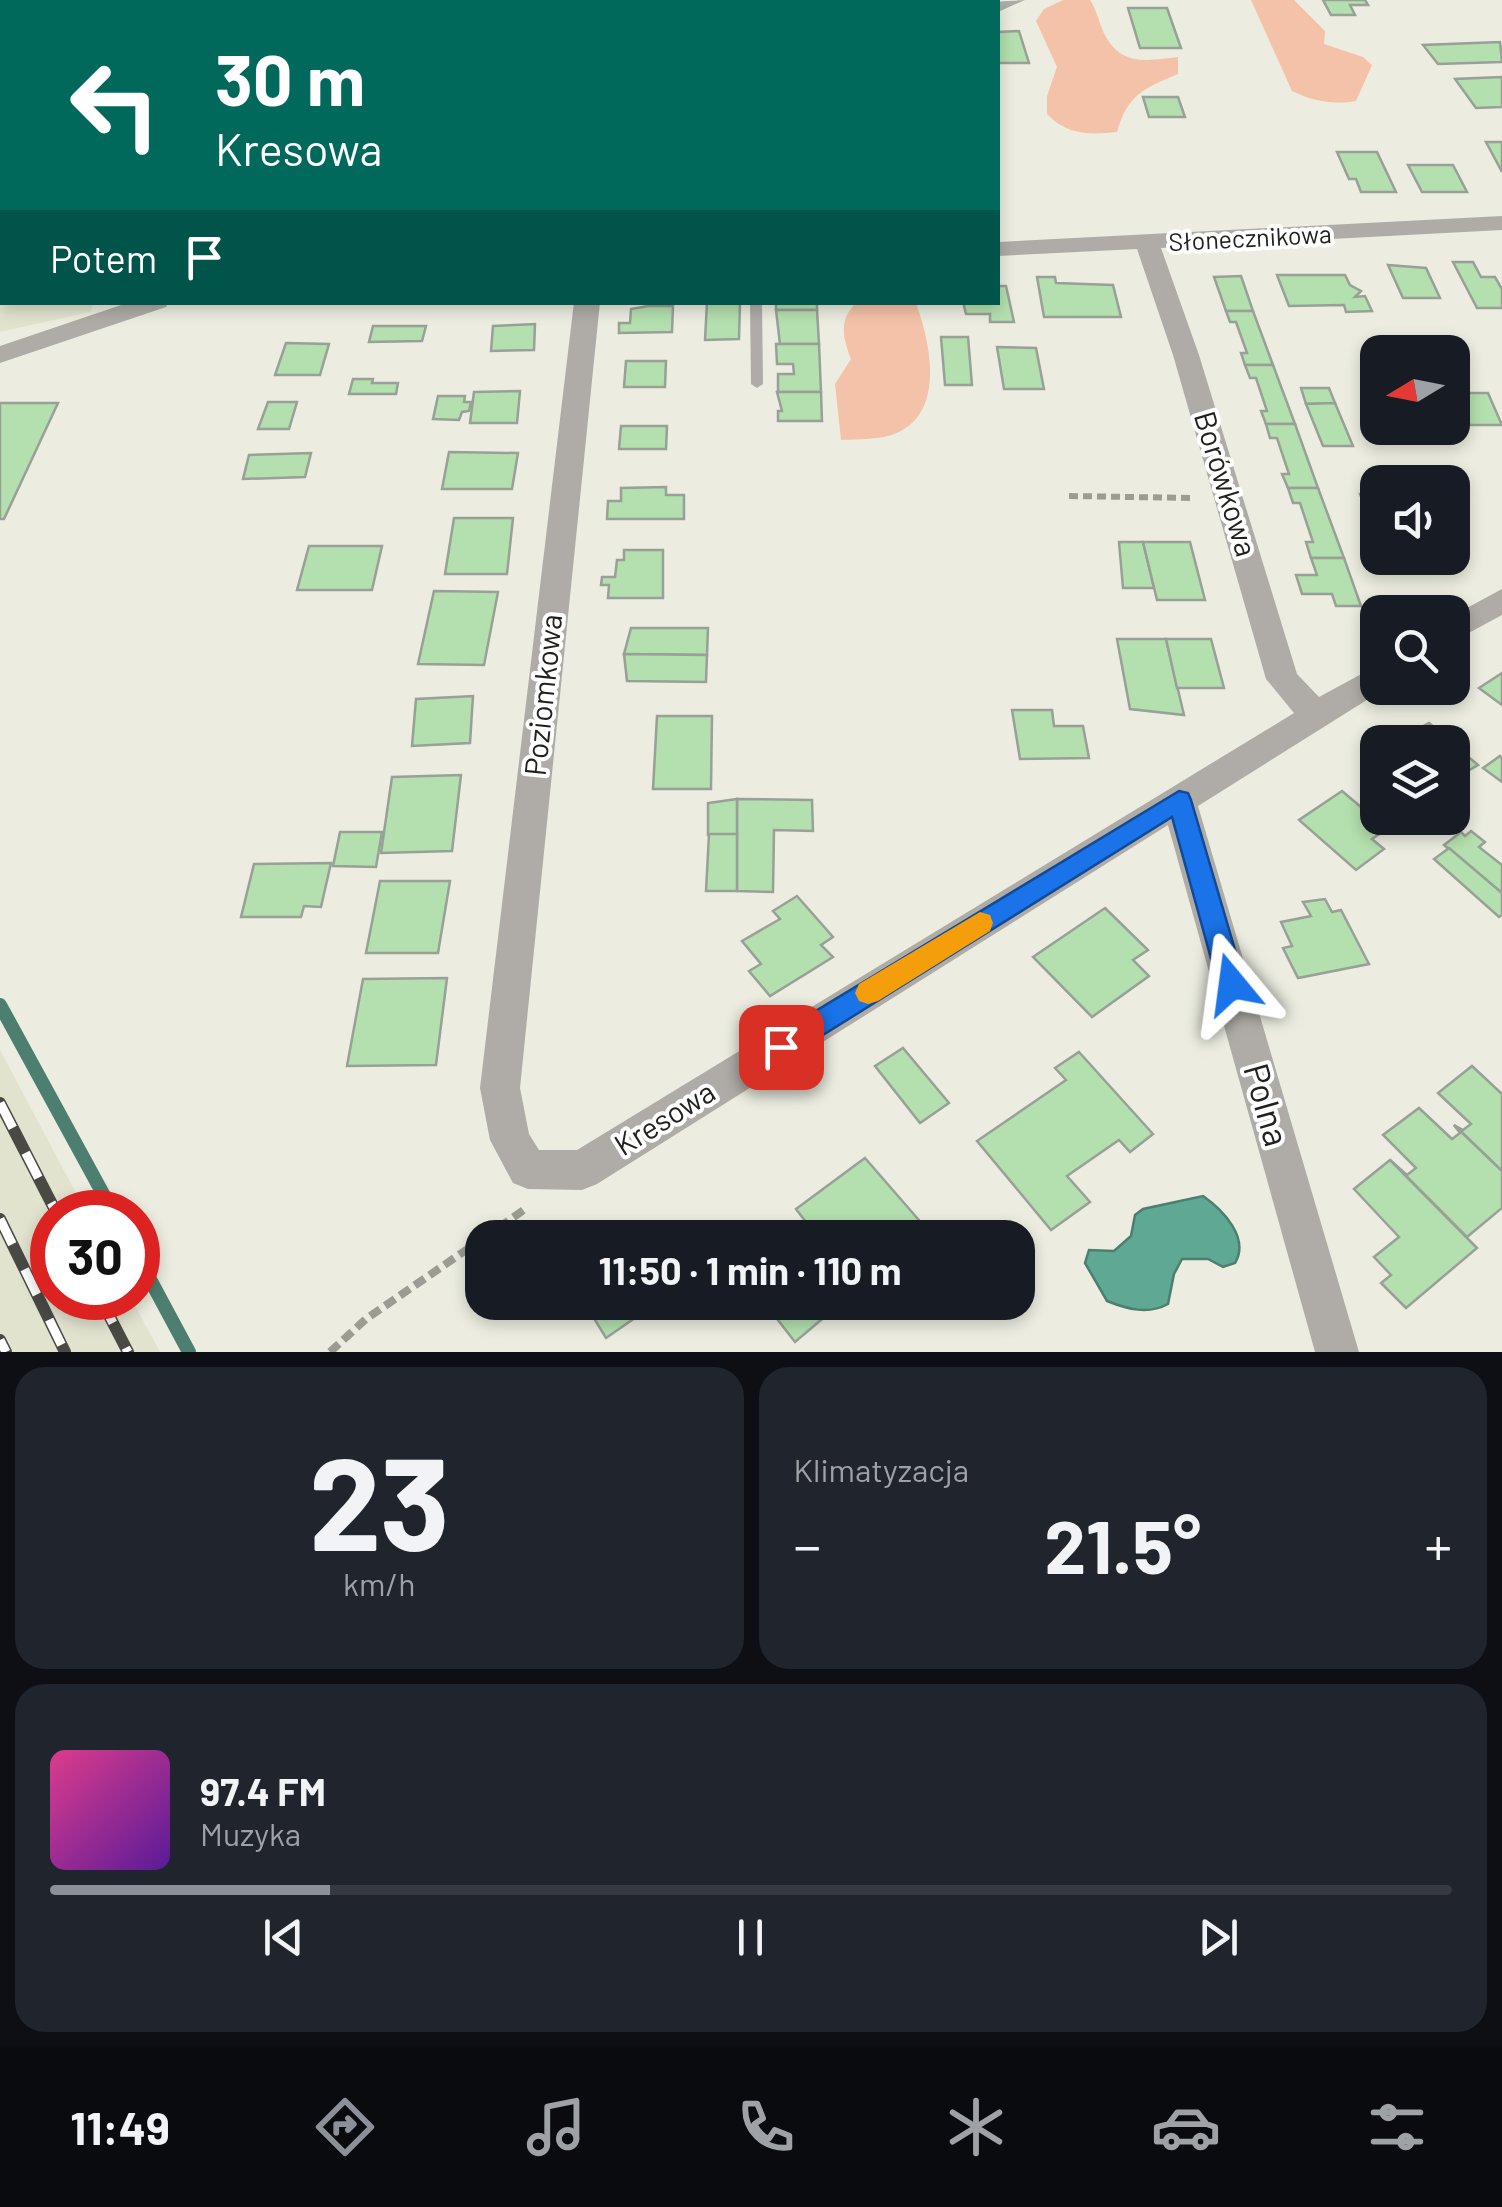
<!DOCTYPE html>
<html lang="pl">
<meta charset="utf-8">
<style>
body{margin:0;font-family:Barlow,sans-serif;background:#20242c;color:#f1f3f6;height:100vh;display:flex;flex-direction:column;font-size:38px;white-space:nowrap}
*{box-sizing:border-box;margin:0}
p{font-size:32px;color:#9ea1a6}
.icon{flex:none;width:55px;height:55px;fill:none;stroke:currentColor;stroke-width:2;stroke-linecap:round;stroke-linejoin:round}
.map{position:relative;height:1352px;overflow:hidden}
.drawer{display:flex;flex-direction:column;gap:15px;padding:15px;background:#0d0f14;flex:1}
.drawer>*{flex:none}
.guide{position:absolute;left:0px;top:0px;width:1000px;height:305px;box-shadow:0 5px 15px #0003;background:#00695c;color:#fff;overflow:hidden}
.needle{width:65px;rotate:260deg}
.controls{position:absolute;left:1360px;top:335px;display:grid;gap:20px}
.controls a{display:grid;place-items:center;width:110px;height:110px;border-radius:20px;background:#171b24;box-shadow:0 5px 15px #0003;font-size:50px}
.speed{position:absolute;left:30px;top:1190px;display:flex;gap:20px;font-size:50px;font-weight:700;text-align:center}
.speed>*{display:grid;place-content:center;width:130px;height:130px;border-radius:50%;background:#171b24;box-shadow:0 5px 15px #0003;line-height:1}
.speed .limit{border:15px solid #d22;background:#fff;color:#111}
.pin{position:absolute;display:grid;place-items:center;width:85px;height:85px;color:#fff;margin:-42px;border-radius:20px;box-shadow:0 5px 15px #0006}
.me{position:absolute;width:110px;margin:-55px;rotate:344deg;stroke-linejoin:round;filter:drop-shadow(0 0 8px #0008)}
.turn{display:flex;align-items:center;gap:35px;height:210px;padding:0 50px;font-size:45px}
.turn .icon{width:130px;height:130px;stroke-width:2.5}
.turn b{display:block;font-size:70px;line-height:85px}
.then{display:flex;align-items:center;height:95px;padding:0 50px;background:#0003;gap:20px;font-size:38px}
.big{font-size:75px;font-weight:700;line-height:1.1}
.drawer .widget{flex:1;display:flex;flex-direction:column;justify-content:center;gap:15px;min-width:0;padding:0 35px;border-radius:30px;background:#20242c}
.drawer .dial{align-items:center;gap:0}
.dial b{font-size:130px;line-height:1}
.song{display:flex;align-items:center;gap:30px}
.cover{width:120px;height:120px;border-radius:15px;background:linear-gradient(135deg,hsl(330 70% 55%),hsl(270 70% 35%))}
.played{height:10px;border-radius:5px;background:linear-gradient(90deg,#8c9099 20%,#363941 20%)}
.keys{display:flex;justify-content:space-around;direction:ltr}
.heat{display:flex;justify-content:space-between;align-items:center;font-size:55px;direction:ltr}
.drawer .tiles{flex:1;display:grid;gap:15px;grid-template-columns:1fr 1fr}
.widget:last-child{grid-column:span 2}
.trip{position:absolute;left:465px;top:1220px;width:570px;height:100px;border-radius:30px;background:#171b24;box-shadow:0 5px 15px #0003;font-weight:700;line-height:100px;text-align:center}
.menu{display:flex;height:160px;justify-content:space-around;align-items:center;background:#090b0e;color:#9ea1a6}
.menu .icon{width:70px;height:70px}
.menu .on{color:#8c9099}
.menu b{font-size:45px;color:#f1f3f6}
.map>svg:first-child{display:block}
.built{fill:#e2e3cf}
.green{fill:#f4c2a8}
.water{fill:#5fa893;stroke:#4c7f6f;stroke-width:2.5}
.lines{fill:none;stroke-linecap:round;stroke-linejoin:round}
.stream{stroke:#4c7f6f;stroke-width:14}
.building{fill:#b4dfae;stroke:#98a097;stroke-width:2.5}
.path-far1{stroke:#9b9c93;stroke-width:6;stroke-dasharray:9 5;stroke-linecap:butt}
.path{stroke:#9b9c93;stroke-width:8;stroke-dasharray:12 6;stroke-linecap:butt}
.lane{fill:#afaca7;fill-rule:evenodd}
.street{fill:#afaca7;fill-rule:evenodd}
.secondary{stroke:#918d86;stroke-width:45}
.rail-casing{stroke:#4a4a44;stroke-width:12}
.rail{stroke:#fff;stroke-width:9;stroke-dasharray:28;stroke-linecap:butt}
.route{fill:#1a73e8;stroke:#114b97;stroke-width:2.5}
.slow{fill:#f59e0b}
.labels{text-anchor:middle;stroke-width:8;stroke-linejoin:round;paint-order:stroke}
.far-street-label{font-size:25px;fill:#20201c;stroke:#fff}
.street-label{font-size:30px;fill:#20201c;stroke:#fff}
.near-street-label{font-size:35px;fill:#20201c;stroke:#fff}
</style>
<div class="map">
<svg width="1502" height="1352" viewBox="0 0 1502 1352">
<rect width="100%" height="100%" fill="#ecede0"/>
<!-- built -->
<g class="built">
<polygon points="0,257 2,302 94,303 90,312 0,332"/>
<polygon points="0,1050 86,1212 52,1212 52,1298 131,1298 160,1352 0,1352"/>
</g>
<!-- green -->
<g class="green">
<path d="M1063,0H1090C1098,12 1099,25 1106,37C1123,67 1149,60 1178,57V74C1143,89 1128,94 1117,132C1089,135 1067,135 1047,114V96L1057,67L1036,21L1044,9Z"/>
<path d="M1251,0H1294L1325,31L1324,44L1363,57L1372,65L1356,101C1333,105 1312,101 1292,91Z"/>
<path d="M857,302L916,303C930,342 946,411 897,433C881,440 858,439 841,440L835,384L851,359C843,337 838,320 857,302Z"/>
</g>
<!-- water -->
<path class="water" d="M1203,1196C1223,1210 1250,1238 1235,1263L1223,1267L1208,1259H1182L1174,1274L1168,1304C1148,1315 1127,1309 1107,1301L1085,1263L1089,1250L1114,1251L1131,1236L1135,1215L1143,1209Z"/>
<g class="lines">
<!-- stream -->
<g class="stream">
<polyline points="0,1005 113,1212"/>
<polyline points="138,1257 189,1352"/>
</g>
</g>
<!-- building -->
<g class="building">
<polygon points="1323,0 1365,0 1368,5 1350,5 1355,15 1331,15"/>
<polygon points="1128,8 1167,8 1181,48 1140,48"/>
<polygon points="1019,31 1029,63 998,63 998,32"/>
<polygon points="1500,42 1502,62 1438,64 1423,45"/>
<polygon points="1502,77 1502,107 1476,108 1455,79"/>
<polygon points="1143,97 1178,97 1185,117 1149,117"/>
<polygon points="1486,142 1502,142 1502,172"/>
<polygon points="1337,152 1377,152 1396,192 1361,192 1356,179 1349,179"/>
<polygon points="1408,165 1453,165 1467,192 1422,192"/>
<polygon points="1453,262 1473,262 1481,277 1495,277 1502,289 1502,308 1477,308"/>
<polygon points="1388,265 1426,268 1440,298 1403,298"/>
<polygon points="1277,275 1345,275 1350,285 1361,291 1355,297 1365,296 1372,311 1346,312 1344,305 1289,306"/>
<polygon points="1241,276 1253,311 1226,311 1214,277"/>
<polygon points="1037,277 1055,277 1056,283 1113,285 1121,317 1044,317"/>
<polygon points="998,286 1006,286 1014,322 990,322 990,314 966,314 963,302 998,302"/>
<polygon points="707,302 740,302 739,339 705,340"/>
<rect x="776" y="302" width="41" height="8"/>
<polygon points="648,306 673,306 672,332 619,333 619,323 630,323 631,309"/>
<polygon points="776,310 817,310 819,344 776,344 780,344"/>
<polygon points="1226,311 1253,311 1273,365 1245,365 1241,353 1247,353 1236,322 1230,322"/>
<polygon points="535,324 534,350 491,351 493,326"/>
<polygon points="373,326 426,326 422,341 369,342"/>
<polygon points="941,337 968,337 972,385 945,385"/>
<polygon points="286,343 329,344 320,375 275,375"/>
<polygon points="776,344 819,344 821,392 778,392 778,374 794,374 793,364 777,364"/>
<polygon points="997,347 1036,348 1044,389 1004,389"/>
<polygon points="626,361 666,361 665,387 624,387"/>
<polygon points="1245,365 1273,365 1295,424 1266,424 1261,411 1267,411 1256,378 1250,378"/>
<polygon points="353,379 373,379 372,383 398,383 396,394 349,394"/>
<polygon points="1301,388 1329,388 1335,403 1306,404"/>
<polygon points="520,391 517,423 470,423 474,392"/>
<polygon points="777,392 821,392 822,421 778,421 778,411 782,411"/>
<polygon points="1454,393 1488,393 1502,425 1469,425"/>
<polygon points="438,396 465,396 464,402 471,402 469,411 462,412 459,420 433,419"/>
<polygon points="268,402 297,402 289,429 258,429"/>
<polygon points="0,403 58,403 4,519 0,519"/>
<polygon points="1335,403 1353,446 1323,446 1306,404"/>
<polygon points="1266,424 1295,424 1318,488 1288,488 1282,474 1289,474 1277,438 1270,438"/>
<polygon points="621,426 667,426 666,449 619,449"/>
<polygon points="449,452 518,453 512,489 442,489"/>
<polygon points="311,453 305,477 243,479 249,455"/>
<polygon points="666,487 666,495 684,495 684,519 607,519 608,501 621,501 621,488"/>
<polygon points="1288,488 1318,488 1344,558 1311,558 1306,542 1313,542 1300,503 1293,503"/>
<polygon points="1360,494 1378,494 1378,530 1375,530"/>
<polygon points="454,518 513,518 507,574 445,574"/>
<polygon points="1119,542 1143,542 1154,588 1123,588"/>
<polygon points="1143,542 1190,542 1205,600 1157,600"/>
<polygon points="309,546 382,546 372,590 297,590"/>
<polygon points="624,550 663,550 663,598 608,598 609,585 601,585 602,577 615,577 617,560 624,560"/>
<polygon points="1311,558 1344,558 1361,606 1336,606 1332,594 1302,594 1296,575 1317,575"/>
<polygon points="434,591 498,592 484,665 418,664"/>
<polygon points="631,628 708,628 707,655 624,654"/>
<polygon points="1117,639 1166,639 1184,715 1130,709"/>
<polygon points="1166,639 1211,639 1224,688 1177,688"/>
<polygon points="624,654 707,655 706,682 627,681"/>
<polygon points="1502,673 1502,705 1479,688"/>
<polygon points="473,696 470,743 412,746 416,699"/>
<polygon points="1012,710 1052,710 1054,726 1083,726 1089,758 1020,759"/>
<polygon points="657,716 712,716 711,789 653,789"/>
<polygon points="1429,723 1452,742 1395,742"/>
<polygon points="1452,743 1478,765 1452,780"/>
<polygon points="1500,756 1502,758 1502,782 1483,768"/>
<polygon points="461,775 452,851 381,853 392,777"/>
<polygon points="1342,791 1387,829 1372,839 1384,849 1356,870 1299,820"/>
<polygon points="737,799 812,800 813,831 774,830 773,892 737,891"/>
<polygon points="737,799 737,834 708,835 708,803"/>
<polygon points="1471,831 1485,842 1479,847 1502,865 1502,893 1444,845 1461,832 1465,836"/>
<polygon points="340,832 382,832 376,867 333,866"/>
<polygon points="737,834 737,891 706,891 709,834"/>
<polygon points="1449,848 1502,893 1502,915 1499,917 1434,859"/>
<polygon points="331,863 321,907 304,906 301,917 241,917 254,864"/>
<polygon points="380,881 450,881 438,953 366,953"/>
<polygon points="797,896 833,937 821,945 833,957 770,996 749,971 761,964 742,941 780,919 773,911"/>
<polygon points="1325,899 1332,912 1341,910 1369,964 1298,978 1283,948 1292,946 1281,922 1311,916 1303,902"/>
<polygon points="1105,908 1148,950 1133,960 1149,976 1092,1017 1033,957"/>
<polygon points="447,978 436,1065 347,1066 363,979"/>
<polygon points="903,1048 949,1103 920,1123 875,1066"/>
<polygon points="1079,1052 1153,1134 1130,1152 1119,1140 1067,1176 1090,1202 1051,1230 977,1141 1066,1080 1055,1068"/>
<polygon points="1472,1066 1502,1094 1502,1171 1454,1125 1463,1130 1471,1124 1438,1093"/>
<polygon points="1419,1108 1452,1139 1460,1133 1454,1125 1502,1171 1502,1208 1467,1237 1390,1160 1407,1175 1416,1168 1383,1135"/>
<polygon points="865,1158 931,1234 926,1238 818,1238 796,1209"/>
<polygon points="1390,1160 1477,1248 1406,1308 1381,1283 1391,1275 1374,1257 1399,1237 1354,1189"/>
<polygon points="584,1302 658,1302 606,1338"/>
<polygon points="764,1302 818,1302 828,1314 795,1342"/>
</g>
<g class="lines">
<!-- path-far1 -->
<polyline class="path-far1" points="1069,496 1193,498"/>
<!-- path -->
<g class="path">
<polyline points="484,1238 528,1207"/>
<polyline points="330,1352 366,1319 482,1239"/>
</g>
<!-- lane -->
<g class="lane">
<polygon points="523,0 533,0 531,2 523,2"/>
<polygon points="628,0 638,0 638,2 629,2"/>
<polygon points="750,302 762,302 763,384 757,388 751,384"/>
</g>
<!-- street -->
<g class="street">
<polygon points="1025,0 998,12 998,2 990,2"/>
<polygon points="1502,216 1502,230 1161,248 1199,355 1297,674 1319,697 1378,665 1378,688 1386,688 1198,806 1359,1352 1315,1352 1168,825 597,1184 582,1190 528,1189 513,1183 490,1140 480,1088 574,302 600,302 520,1088 529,1134 539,1150 577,1150 1294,713 1266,679 1173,355 1137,249 998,256 998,242"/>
<polygon points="130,302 169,302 166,307 0,363 0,346"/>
<polygon points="1502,589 1502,615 1452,642 1452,616"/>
</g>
<!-- secondary -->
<polyline class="secondary" points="0,24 2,20"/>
<!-- rail casing -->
<g class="rail-casing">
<g id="rail">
<polyline points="0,1103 56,1212"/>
<polyline points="0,1219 65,1352"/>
<polyline points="100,1298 128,1352"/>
<polyline points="0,1340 6,1352"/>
</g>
</g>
<!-- rail -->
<use href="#rail" class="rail"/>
</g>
<!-- route -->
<polygon class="route" points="1179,791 1188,793 1191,800 1245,984 1241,992 1232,996 1222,992 1218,984 1172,817 791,1055 781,1059 771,1055 767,1047 771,1038"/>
<!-- slow -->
<polygon class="slow" points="980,912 990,915 993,923 990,931 878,1001 868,1004 859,1001 855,993 859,984"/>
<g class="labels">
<!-- far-street labels -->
<g class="far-street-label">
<text transform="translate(1250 238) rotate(-3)" y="9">Słonecznikowa</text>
</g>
<!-- street labels -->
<g class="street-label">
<text transform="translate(1225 484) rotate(73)" y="10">Borówkowa</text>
<text transform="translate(544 695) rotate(-84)" y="10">Poziomkowa</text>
<text transform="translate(665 1119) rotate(-32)" y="10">Kresowa</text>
</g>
<!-- near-street labels -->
<g class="near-street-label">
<text transform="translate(1266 1105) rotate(74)" y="12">Polna</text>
</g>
</g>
</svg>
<div class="controls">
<a><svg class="needle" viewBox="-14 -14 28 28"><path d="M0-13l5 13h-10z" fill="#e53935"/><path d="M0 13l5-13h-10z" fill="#9ea1a6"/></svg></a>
<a><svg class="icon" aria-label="sound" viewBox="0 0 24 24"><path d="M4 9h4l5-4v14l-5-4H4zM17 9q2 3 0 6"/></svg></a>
<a><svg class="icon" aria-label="search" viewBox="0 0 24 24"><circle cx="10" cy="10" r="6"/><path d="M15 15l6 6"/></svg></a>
<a><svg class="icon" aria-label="layers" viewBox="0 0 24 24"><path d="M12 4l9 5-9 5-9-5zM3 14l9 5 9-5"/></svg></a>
</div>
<div class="speed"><div class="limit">30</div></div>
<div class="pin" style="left:781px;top:1047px;background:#d93025"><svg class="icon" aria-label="arrive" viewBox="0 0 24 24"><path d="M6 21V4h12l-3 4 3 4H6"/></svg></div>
<svg class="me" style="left:1232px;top:984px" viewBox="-20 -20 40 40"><path d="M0-17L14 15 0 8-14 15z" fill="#1a73e8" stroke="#fff" stroke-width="4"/></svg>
<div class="trip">11:50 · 1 min · 110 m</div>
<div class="guide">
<div class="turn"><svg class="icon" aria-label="left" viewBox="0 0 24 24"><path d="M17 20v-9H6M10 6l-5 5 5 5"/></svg><div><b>30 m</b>Kresowa</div></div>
<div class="then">Potem<svg class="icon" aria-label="arrive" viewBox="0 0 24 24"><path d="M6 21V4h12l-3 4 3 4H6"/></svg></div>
</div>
</div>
<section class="drawer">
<div class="tiles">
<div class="widget dial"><b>23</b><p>km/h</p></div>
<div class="widget"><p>Klimatyzacja</p>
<div class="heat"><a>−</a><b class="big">21.5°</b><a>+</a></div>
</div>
<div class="widget">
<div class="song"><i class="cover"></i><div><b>97.4 FM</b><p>Muzyka</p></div></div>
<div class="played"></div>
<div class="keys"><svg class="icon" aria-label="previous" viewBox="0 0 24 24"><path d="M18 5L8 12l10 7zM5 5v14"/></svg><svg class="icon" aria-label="pause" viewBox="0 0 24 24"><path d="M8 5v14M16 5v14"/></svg><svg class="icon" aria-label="next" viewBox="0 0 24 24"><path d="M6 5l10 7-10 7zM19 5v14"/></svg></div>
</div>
</div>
</section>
<nav class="menu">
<b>11:49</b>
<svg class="icon on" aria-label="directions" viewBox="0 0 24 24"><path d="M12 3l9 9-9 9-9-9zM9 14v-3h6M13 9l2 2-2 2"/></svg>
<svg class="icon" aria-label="music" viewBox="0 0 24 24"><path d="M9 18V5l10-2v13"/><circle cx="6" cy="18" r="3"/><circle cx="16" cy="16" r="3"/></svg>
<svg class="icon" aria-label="phone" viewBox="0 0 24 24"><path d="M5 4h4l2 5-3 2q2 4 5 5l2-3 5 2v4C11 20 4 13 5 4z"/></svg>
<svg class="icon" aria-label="climate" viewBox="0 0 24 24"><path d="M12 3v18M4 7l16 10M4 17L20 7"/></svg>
<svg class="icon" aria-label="car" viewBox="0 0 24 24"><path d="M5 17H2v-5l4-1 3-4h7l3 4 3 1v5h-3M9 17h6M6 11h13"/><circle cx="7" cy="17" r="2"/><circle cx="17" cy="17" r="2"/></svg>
<svg class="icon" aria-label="filters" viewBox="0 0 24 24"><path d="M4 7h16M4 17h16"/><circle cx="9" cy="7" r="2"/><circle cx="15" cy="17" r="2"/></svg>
</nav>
